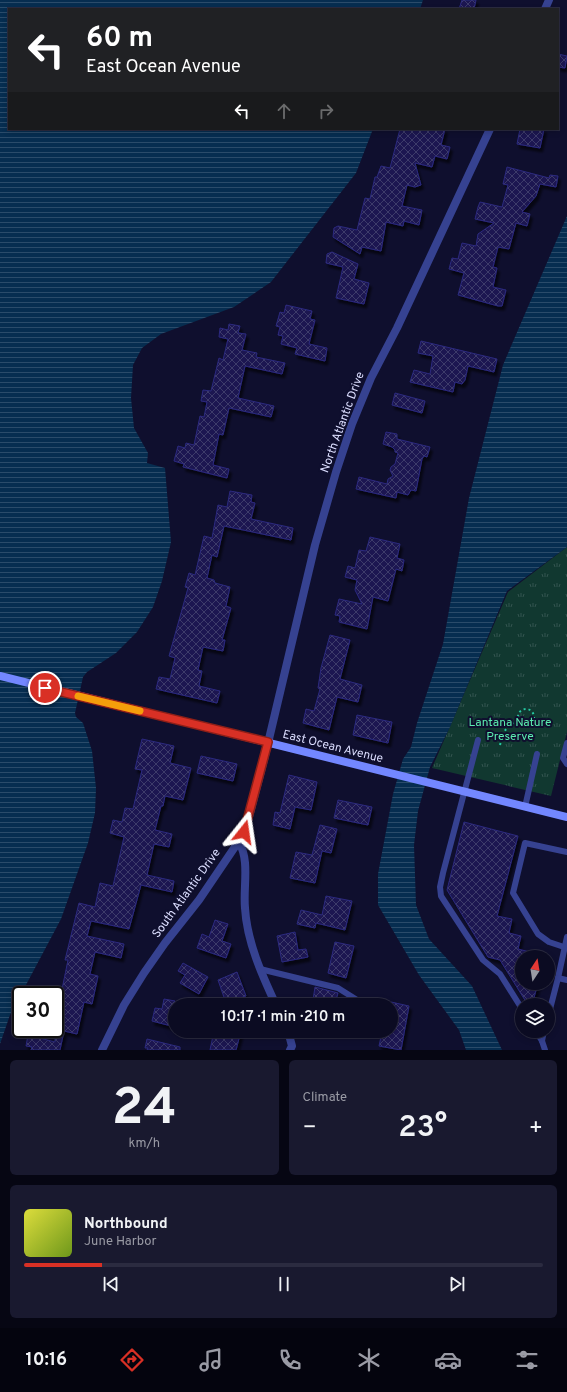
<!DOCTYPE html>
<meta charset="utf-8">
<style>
body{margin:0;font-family:Overpass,sans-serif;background:#19192f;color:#f1f3f6;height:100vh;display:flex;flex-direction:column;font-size:15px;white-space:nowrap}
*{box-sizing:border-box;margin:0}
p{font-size:13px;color:#9a9ba5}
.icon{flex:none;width:22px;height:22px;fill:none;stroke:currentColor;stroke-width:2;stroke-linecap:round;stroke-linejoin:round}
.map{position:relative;height:1050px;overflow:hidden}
.details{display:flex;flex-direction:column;gap:10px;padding:10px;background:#060613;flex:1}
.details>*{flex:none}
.banner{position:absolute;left:8px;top:8px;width:551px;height:122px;border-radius:0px;box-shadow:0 2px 6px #0003,0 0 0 1px #2b2b40;background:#202124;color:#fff;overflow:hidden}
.needle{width:26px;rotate:12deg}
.buttons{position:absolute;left:515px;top:950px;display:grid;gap:8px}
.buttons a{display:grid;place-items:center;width:40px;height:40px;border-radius:50%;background:#0b0b22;box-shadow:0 2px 6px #0003,0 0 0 1px #2b2b40;font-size:20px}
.speed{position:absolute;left:12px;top:986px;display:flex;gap:8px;font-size:20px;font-weight:700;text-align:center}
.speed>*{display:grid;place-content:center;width:52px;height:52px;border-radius:50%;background:#0b0b22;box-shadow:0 2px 6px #0003,0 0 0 1px #2b2b40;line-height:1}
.speed .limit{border:2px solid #111;border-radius:6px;background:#fff;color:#111}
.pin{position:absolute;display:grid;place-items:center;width:34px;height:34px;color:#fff;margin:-17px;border:2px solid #fff;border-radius:50%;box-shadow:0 1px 4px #0007}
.me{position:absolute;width:44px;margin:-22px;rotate:15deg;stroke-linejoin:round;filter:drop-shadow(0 0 3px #0008)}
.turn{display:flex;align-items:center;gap:14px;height:84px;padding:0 12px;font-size:18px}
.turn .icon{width:52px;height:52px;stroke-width:2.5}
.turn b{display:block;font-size:28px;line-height:34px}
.lanes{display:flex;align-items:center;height:38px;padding:0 12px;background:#0003;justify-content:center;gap:20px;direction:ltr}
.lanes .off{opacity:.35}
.big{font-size:30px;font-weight:600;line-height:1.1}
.details .card{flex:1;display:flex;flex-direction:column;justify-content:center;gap:6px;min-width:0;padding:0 14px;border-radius:6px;background:#19192f}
.details .dial{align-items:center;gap:0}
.dial b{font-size:52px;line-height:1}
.song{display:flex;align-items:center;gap:12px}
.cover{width:48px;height:48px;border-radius:6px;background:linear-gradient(135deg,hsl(60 70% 55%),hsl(80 70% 35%))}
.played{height:4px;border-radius:2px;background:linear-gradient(90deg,#d93025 15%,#2b2b40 15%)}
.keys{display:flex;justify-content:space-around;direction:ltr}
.heat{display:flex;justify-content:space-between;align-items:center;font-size:22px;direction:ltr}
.details .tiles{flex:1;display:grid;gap:10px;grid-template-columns:1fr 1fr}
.card:last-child{grid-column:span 2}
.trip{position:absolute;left:168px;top:998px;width:230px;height:40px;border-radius:20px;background:#0b0b22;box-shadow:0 2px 6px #0003,0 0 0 1px #2b2b40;font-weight:600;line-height:40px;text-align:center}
.menu{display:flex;height:64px;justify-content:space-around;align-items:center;background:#04040e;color:#9a9ba5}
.menu .icon{width:28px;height:28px}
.menu .on{color:#d93025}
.menu b{font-size:18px;color:#f1f3f6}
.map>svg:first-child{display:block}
.park{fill:url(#park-tufts)}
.water{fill:url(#water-rules)}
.building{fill:url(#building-cross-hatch);stroke:#2c297f;filter:url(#shadow)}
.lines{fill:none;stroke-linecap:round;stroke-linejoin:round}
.path{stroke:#25caa4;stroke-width:2;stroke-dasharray:2 3;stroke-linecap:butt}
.lane{stroke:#364291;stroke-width:6}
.street{stroke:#364291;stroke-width:8}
.secondary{stroke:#7387ff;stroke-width:8}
.route-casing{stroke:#8d1f18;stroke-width:10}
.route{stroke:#d93025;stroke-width:7}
.slow{stroke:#f59e0b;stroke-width:7}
.labels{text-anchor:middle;stroke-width:4;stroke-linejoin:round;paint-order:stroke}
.street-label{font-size:12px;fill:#dcdeff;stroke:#0f0f2e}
.park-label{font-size:12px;fill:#5becaf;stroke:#0f0f2e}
</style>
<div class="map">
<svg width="567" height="1050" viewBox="0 0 567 1050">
<defs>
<pattern id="park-tufts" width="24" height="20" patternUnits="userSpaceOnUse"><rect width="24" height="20" fill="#113830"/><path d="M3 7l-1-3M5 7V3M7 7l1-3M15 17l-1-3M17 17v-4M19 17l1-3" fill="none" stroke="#33544f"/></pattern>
<pattern id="water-rules" width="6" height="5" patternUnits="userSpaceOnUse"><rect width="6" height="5" fill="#062d50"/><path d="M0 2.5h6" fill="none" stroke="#2a4b6a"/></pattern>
<pattern id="building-cross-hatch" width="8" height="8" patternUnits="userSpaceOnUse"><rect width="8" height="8" fill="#1b1951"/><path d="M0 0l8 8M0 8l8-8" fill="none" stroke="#3c3a6b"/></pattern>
<filter id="shadow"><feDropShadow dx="2.5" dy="4" stdDeviation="1" flood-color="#0009"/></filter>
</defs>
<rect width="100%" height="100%" fill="#0f0f2e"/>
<!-- park -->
<polygon class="park" points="567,547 567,732 551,796 432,768 508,592"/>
<!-- water -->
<g class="water">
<polygon points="0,0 423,0 420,9 9,9 9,129 373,129 356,173 271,282 234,307 161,334 142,348 133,365 131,398 134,428 148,453 147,463 165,468 171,542 162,581 153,607 137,632 116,653 87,672 83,677 75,713 76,717 83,723 92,751 96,788 95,813 88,843 61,919 10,1015 0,1044"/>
<polygon points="567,216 567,547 507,591 450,727 430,767 418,811 414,845 416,905 429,939 472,986 502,1050 466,1050 459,1030 419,975 378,905 378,874 393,794 403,759 411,747 417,723 443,644 469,498 503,365"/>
</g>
<!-- building -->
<g class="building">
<polygon points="462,0 476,0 474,9 459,9"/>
<polygon points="558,54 567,56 565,68 558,67"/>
<polygon points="400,129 445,129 441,145 450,147 447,159 435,156 432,167 415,163 421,185 415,187 407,185 402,206 422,210 419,225 404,221 403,226 386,222 381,251 362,247 360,254 333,237 334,228 338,226 357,230 365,198 370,199 375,177 377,177 381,166 390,168"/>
<polygon points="520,129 544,129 540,148 517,144"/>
<polygon points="507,167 549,178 550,175 558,176 556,187 540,184 536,196 522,212 530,214 527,226 516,223 509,249 498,247 493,267 497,268 493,287 506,290 502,306 498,306 458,295 464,273 449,269 452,258 458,259 462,243 476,246 478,234 494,223 475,219 478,207 480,202 502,207 508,185 503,184"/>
<polygon points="332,252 358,264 354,279 369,283 364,304 336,298 343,267 326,263 327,254"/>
<polygon points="286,305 312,311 310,319 315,320 309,344 327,348 325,361 295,354 297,348 281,344 283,336 278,335 280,327 276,326 280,312 284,313"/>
<polygon points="229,324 240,326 238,333 246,334 242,350 257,353 256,357 285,363 282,374 245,366 238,398 274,406 271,417 229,408 223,435 219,434 213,465 229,469 227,478 183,467 184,464 174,461 178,446 185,448 186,443 194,445 200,416 204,417 207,402 201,401 203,390 211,391 219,358 223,360 228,339 219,337 220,328 228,330"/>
<polygon points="421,341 497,359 494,372 468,366 465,380 462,384 455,382 453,392 410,382 414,370 430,374 433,356 418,353"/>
<polygon points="395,393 425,401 422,413 392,405"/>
<polygon points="386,432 397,434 397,439 430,447 427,457 424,456 422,459 416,491 411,490 408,495 397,492 396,498 356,489 359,477 387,484 388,479 393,476 390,470 391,467 395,464 398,453 395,452 395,450 392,447 383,444"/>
<polygon points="230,491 252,495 251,502 255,503 251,519 293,528 291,540 224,526 217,557 212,555 207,578 214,580 215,583 230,587 226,606 231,608 222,640 225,640 223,651 203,647 198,670 202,671 199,686 220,691 217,703 156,689 159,677 170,679 175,658 169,656 188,588 185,587 189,573 195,575 204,536 212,538 218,505 227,507"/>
<polygon points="370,537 400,544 397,558 404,560 402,571 396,569 388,601 373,597 367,629 339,622 340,616 335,615 339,599 362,604 355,590 357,580 345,577 348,566 355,568 359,550 366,551"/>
<polygon points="330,635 350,640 340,679 362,685 358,702 337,697 329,730 303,723 306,709 314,711 320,689 318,688 321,668"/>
<polygon points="357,715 392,722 388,743 353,735"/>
<polygon points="142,739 174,746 170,763 191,768 183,800 165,796 163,806 161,806 155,830 172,834 169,847 154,844 147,875 174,881 172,892 141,885 129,929 91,921 87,936 124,944 121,958 95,952 90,974 98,976 92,1004 84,1002 77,1034 64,1031 60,1050 31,1050 32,1047 26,1046 28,1035 55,1042 55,1003 59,1004 68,960 65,960 79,903 95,907 100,883 113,886 124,837 110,833 113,820 122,822 125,808 133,809 142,770 135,769"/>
<polygon points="201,756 237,764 233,781 197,773"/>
<polygon points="289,775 317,782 311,810 295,807 290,829 273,825 275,812 280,813"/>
<polygon points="338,800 372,807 368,825 334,818"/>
<polygon points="464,822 518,836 497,916 512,919 509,933 521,936 518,949 538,954 537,957 522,957 522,983 538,983 532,1005 528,1005 500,960 488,957 447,890"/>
<polygon points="320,825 337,829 331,853 322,851 315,883 290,878 296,852 312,855"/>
<polygon points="326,896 352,901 345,930 316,923 315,928 297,924 301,910 322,915"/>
<polygon points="215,920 228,924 222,941 231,944 226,958 197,948 202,934 209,937"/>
<polygon points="295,932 298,950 306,949 308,957 282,962 277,936"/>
<polygon points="335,942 354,946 346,978 328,973"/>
<polygon points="183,963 208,977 199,994 180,983 185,975 178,971"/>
<polygon points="237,972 246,996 226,1003 218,980"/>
<polygon points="315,987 338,993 335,1004 313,1000"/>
<polygon points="164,999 175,1001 175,1027 152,1021 155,1008 162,1009"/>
<polygon points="391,1002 409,1006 401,1050 379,1046 382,1032 391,1034"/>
<polygon points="214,1031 241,1031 236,1050 210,1050"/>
<polygon points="147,1039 180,1047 180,1050 147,1050 148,1048 145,1048"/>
</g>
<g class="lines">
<!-- path -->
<g class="path">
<circle cx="526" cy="717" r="8"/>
<path d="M500,745C503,733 506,724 519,721"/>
</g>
<!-- lane -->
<g class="lane">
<polyline points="478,740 443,873 440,887 441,896 483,960 500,974 522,1009"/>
<polyline points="567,743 563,758 567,764"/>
<polyline points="525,807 537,754"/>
<polyline points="567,937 558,978 567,980"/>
<polyline points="564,947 549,942 538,934 513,893 525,843 567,852"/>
<polyline points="260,969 338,988 365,1005"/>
<polyline points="548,1017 558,978"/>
<polyline points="536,1031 542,1041 544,1031"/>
<polyline points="542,1041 545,1050"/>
</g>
<!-- street -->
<g class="street">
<polyline points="545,9 549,0"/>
<path d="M239,842C250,861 243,887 245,908C247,942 262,975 276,1005"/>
<polyline points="288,1031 292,1046 290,1050"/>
<polyline points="102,1050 124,1005 144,973 165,943 199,900 245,832 264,760 315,545 336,472 352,424 371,378 397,328 490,129"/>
</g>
<!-- secondary -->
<polyline class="secondary" points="0,676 567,817"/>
</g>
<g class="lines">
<!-- route casing -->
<g class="route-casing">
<polyline id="route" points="45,688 268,742 244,832"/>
</g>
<!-- route -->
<use href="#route" class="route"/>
<!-- slow -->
<polyline class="slow" points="78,696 140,711"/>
</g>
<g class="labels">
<!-- street labels -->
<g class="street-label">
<text transform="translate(342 422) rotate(-70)" y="4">North Atlantic Drive</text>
<text transform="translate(333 746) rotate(14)" y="4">East Ocean Avenue</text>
<text transform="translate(186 893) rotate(-54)" y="4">South Atlantic Drive</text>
</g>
<!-- park labels -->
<g class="park-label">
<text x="510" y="726">Lantana Nature<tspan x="510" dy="14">Preserve</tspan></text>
</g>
</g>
</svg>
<div class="buttons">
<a><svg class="needle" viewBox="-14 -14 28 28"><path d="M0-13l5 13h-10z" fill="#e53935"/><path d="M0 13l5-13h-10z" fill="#9a9ba5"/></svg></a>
<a><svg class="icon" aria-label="layers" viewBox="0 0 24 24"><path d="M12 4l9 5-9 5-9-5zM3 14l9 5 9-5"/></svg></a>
</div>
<div class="speed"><div class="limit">30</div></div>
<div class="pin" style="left:45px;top:688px;background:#d93025"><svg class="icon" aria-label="arrive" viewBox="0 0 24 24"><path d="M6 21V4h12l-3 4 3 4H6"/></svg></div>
<svg class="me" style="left:244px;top:832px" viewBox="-20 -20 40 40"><path d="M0-17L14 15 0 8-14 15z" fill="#d93025" stroke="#fff" stroke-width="4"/></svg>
<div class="trip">10:17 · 1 min · 210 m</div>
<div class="banner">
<div class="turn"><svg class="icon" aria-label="left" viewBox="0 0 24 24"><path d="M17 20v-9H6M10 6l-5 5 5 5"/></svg><div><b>60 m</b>East Ocean Avenue</div></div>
<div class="lanes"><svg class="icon" aria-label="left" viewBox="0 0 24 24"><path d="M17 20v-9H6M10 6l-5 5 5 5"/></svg><svg class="icon off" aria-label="ahead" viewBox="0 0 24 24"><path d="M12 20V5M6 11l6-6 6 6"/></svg><svg class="icon off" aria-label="right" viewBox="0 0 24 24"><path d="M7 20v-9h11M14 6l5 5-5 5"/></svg></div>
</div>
</div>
<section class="details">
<div class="tiles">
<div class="card dial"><b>24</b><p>km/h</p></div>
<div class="card"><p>Climate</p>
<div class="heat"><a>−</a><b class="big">23°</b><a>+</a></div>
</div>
<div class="card">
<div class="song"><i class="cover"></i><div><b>Northbound</b><p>June Harbor</p></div></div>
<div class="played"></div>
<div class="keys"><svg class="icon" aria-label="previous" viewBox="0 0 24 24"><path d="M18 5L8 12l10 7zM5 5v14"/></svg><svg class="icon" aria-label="pause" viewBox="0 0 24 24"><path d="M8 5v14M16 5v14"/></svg><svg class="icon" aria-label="next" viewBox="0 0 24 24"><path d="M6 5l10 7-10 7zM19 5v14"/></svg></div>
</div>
</div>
</section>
<nav class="menu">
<b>10:16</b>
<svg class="icon on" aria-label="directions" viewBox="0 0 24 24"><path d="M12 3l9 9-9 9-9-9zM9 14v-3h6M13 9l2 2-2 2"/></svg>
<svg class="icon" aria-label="music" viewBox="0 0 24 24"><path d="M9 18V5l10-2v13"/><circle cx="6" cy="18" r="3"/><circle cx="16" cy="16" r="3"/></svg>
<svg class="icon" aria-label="phone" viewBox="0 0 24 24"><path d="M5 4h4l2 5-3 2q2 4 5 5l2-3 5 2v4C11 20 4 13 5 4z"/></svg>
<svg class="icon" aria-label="climate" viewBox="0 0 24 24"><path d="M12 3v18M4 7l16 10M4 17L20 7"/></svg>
<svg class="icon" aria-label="car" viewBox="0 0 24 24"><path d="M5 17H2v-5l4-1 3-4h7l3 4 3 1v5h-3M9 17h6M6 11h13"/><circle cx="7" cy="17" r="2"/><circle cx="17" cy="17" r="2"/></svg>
<svg class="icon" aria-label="filters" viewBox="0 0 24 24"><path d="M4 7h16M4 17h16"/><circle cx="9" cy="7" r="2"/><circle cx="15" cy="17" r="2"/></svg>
</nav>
